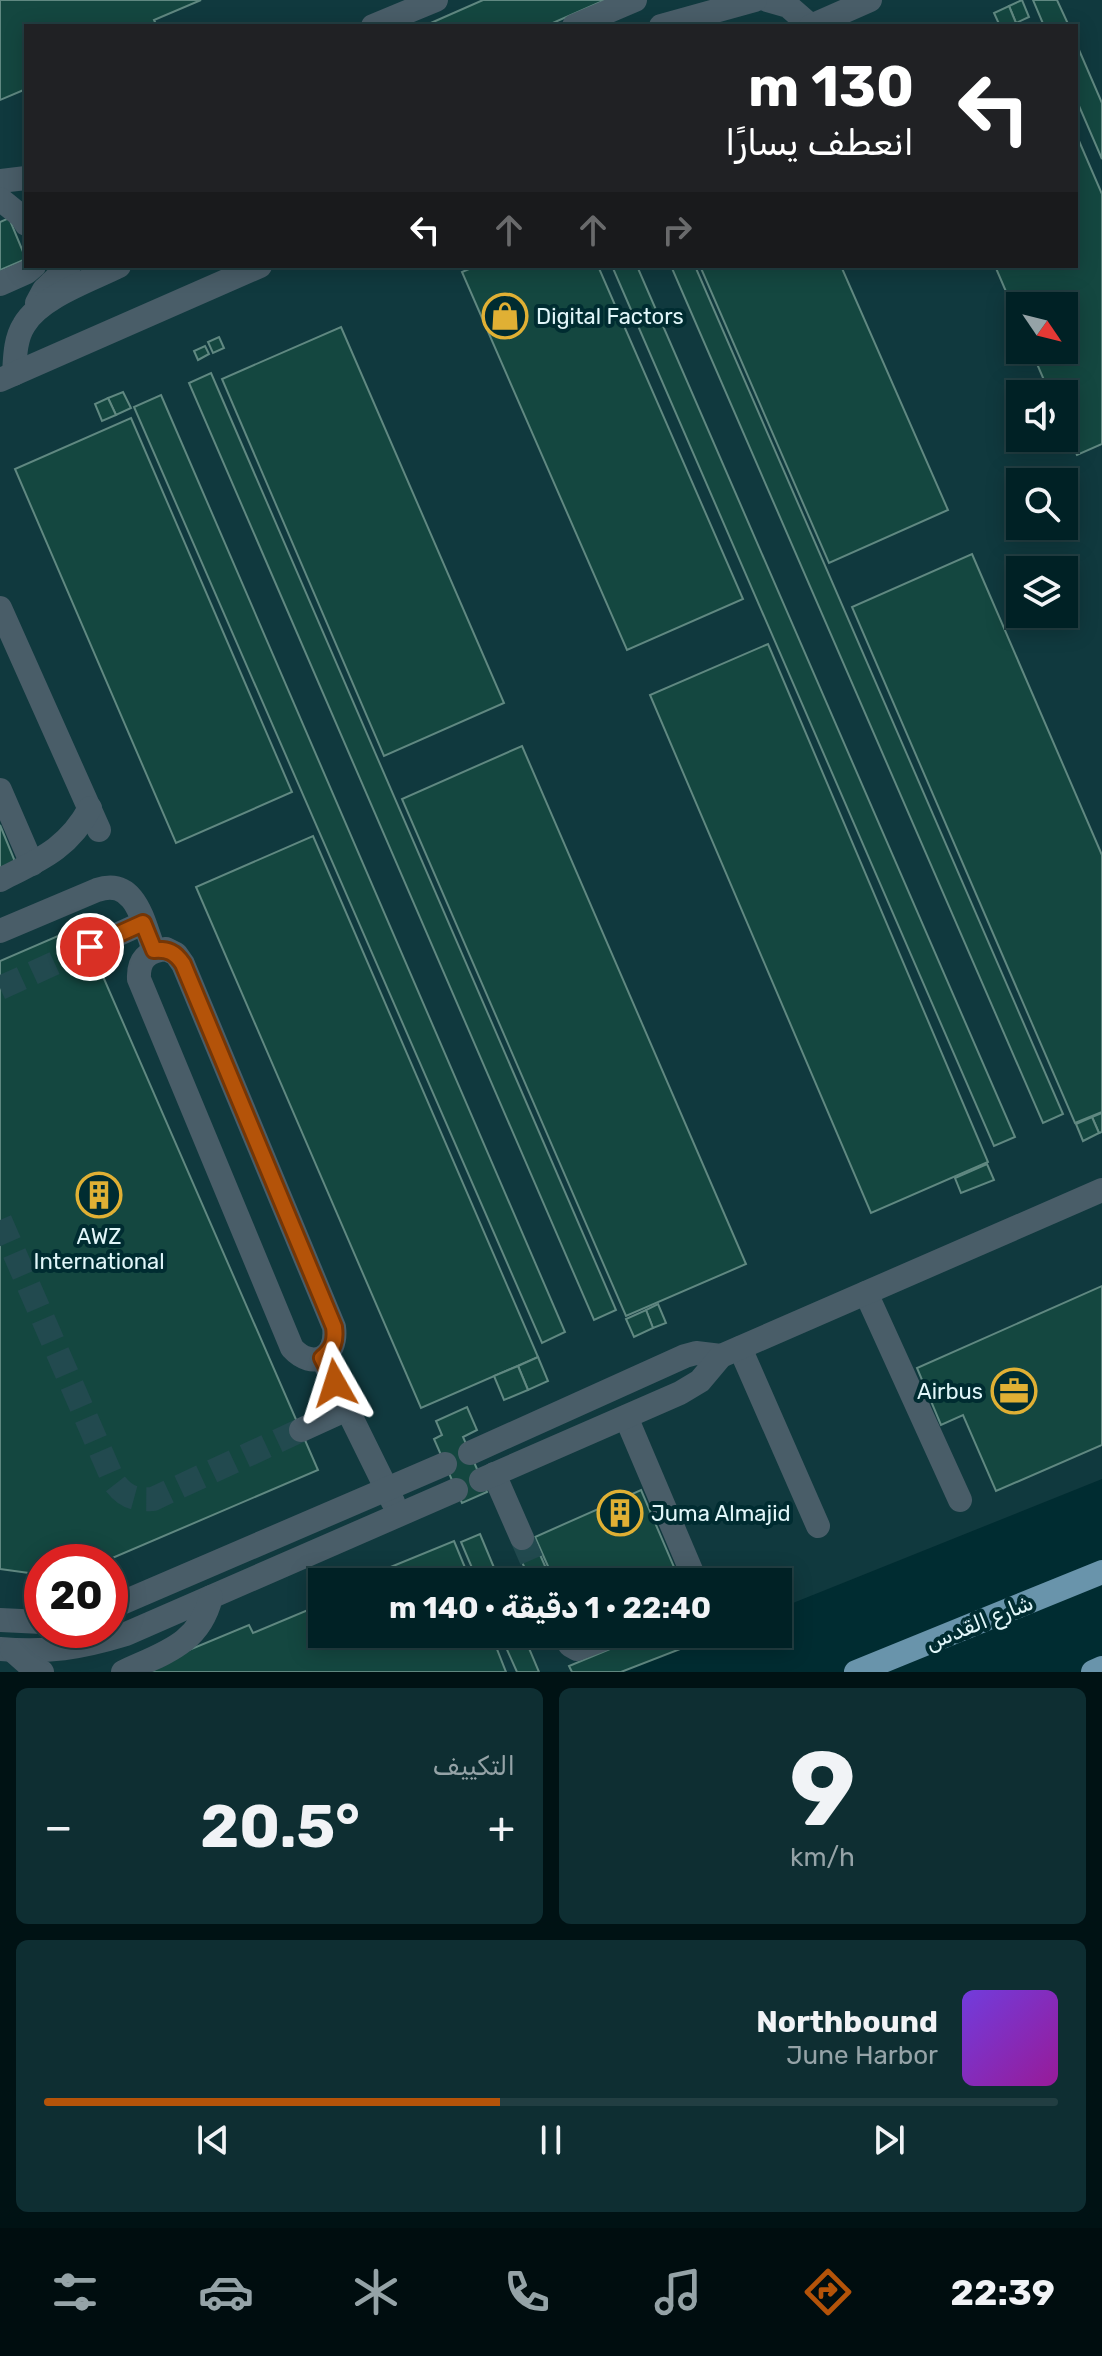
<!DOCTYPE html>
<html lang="ar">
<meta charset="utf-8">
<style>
body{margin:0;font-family:Rubik,"Noto Sans Arabic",sans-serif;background:#0e2e32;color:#f1f3f6;direction:rtl;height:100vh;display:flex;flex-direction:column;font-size:30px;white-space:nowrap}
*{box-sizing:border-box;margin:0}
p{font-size:26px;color:#95a3a7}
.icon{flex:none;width:44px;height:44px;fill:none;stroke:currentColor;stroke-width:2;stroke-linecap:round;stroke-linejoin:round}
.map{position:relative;height:1672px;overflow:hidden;direction:ltr}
.drawer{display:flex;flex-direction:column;gap:16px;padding:16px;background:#001214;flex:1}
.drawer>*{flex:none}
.top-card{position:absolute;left:24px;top:24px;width:1054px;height:244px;border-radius:0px;box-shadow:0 4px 20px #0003,0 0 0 2px #223e42;direction:rtl;background:#202124;color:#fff;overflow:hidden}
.needle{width:52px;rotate:125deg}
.buttons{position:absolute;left:1006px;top:292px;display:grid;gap:16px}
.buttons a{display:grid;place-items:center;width:72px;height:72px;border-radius:0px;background:#002125;box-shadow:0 4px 20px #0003,0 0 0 2px #223e42;font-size:40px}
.speed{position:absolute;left:24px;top:1544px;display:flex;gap:16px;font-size:40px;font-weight:700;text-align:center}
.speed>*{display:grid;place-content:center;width:104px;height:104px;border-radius:50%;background:#002125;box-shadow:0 4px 20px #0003,0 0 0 2px #223e42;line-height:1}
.speed .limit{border:12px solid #d22;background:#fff;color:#111}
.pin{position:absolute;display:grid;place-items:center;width:68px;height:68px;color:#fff;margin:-34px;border:4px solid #fff;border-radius:50%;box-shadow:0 2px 8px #0007}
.me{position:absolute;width:88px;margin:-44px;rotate:354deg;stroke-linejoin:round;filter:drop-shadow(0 0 6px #0008)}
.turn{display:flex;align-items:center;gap:28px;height:168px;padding:0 32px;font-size:36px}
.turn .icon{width:104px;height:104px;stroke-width:2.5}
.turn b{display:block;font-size:56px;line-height:68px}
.lanes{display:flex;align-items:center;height:76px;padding:0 32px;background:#0003;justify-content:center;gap:40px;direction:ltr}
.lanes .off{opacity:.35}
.big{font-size:60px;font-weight:700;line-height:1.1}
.drawer .card{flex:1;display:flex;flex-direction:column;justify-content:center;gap:12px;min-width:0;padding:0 28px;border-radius:12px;background:#0e2e32}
.drawer .dial{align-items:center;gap:0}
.dial b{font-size:104px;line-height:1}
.song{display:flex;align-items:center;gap:24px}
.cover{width:96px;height:96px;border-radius:12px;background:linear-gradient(135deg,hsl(260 70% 55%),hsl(300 70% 35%))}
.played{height:8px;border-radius:4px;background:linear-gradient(90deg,#b45309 45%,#223e42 45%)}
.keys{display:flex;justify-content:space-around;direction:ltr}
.heat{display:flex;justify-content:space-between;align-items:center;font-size:44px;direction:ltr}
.drawer .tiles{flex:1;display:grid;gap:16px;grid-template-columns:1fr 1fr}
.card:last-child{grid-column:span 2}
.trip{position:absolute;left:308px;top:1568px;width:484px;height:80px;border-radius:0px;background:#002125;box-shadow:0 4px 20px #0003,0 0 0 2px #223e42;font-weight:700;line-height:80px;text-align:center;direction:rtl}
.tab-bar{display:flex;height:128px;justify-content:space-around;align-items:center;background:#000d0f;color:#95a3a7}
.tab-bar .icon{width:56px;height:56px}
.tab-bar .on{color:#b45309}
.tab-bar b{font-size:36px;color:#f1f3f6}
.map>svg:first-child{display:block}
.built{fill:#10393e;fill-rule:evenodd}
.building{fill:#144740;stroke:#608881;stroke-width:2}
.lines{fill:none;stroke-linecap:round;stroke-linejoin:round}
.minor-tunnel{stroke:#224a4f;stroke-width:24;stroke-dasharray:24 12;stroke-linecap:butt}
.minor{stroke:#495d68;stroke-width:24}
.major{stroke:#6994ab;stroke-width:24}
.route-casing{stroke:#753606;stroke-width:20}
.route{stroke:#b45309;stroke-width:14}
.labels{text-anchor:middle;stroke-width:8;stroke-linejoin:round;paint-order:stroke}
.poi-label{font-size:22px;fill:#e1f6f9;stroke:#002c31;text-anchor:start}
.street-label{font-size:22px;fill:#e1f6f9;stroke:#002c31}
</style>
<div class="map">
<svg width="1102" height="1672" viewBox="0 0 1102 1672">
<rect width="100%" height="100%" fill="#002c31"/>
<!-- built -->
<path class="built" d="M0,0H1102V1479L778,1609V1582H322V1634H717L621,1672H0ZM26,26H1076V266H26ZM1020,306H1064V350H1020ZM1020,394H1064V438H1020ZM1020,482H1064V526H1020ZM1020,570H1064V614H1020ZM42,1562H110V1630H42Z"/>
<!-- building -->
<g class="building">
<polygon points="0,0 201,0 154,20 157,26 26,26 26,89 0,100"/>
<polygon points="483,0 605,0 546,26 424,26"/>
<polygon points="1022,0 1029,17 1016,23 1009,6"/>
<polygon points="1033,0 1057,0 1069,26 1044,26"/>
<polygon points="1009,6 1016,23 1000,26 994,13"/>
<polygon points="1076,43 1102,103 1102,159 1076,99"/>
<polygon points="1076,134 1102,194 1102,444 1077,455 1064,426 1064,394 1050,394 1031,350 1064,350 1064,306 1020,306 1020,324 995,266 1076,266"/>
<polygon points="9,218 26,259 0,270 0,222"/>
<polygon points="476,266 598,266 743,599 627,650 462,272"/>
<polygon points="612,266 637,266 1015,1137 994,1146"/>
<polygon points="671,266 695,266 1063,1114 1043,1123"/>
<polygon points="700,266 841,266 948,510 829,563"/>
<polygon points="341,327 504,703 384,756 222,379"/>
<polygon points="219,337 224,348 213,353 208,342"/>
<polygon points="205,346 209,354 198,360 194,351"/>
<polygon points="211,373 616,1310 594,1320 189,383"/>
<polygon points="123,392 131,408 116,415 108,398"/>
<polygon points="161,395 565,1332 542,1343 134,407"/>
<polygon points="108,398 116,415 102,421 95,404"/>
<polygon points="131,418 292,792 176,843 15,469"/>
<polygon points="972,554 1102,855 1102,1112 1075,1123 852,607"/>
<polygon points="768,644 988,1162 871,1213 650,695"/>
<polygon points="522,746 746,1264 626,1316 402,799"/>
<polygon points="0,825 16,864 0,871"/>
<polygon points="313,836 538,1357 421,1408 196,887"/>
<polygon points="81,926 318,1470 103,1562 42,1562 42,1572 29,1573 0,1569 0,961"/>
<polygon points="1102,1113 1102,1132 1099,1133 1092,1117"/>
<polygon points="1092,1117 1099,1133 1083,1141 1076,1124"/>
<polygon points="987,1164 994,1180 961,1193 955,1178"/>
<polygon points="1102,1286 1102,1445 996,1491 963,1415 941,1425 917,1368"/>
<polygon points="658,1304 666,1323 653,1328 646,1310"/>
<polygon points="646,1310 653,1328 634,1337 626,1319"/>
<polygon points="538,1357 548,1381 528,1390 518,1366"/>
<polygon points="518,1366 528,1390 504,1400 494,1376"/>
<polygon points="467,1407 477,1430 463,1437 487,1492 462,1503 434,1439 442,1435 436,1421"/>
<polygon points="641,1490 677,1574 659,1582 555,1582 535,1537"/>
<polygon points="480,1534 500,1582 478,1582 461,1542"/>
<polygon points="531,1534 552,1582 531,1582 513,1542"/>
<polygon points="454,1541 471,1582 354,1582"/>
<polygon points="322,1595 322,1634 491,1634 506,1672 136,1672 249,1625 253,1633 313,1608 310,1600"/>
<polygon points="500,1634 523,1634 539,1672 517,1672"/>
<polygon points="646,1634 677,1634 683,1648 621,1672 572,1672 569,1666"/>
</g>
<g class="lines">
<!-- minor-tunnel -->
<g class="minor-tunnel">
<polyline points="0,988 90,947"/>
<path d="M0,1220L114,1482C125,1497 134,1500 153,1499L301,1430"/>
<polyline points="522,1538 541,1582"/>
</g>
<!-- minor -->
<g class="minor">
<polyline points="767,0 788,6 811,26"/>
<polyline points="373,26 436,0"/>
<polyline points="574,26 635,0"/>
<polyline points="661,26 755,0"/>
<polyline points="811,26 870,0"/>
<polyline points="0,181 26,178"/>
<polyline points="0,199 21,216 26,224"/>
<polyline points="0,284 27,272 34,266"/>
<polyline points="37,303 44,290 69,266"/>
<path d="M14,374C15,358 15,339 24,325C40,297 91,280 119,266"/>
<polyline points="0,380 260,266"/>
<polyline points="0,608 99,830"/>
<polyline points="0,790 32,864"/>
<path d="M0,880C39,860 68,849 90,808"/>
<path d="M0,931L97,890C136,877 143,922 154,950"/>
<polyline points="90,947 143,923"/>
<path d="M166,949L176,954L183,964L334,1327C338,1357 313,1371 292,1348L139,979C138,960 147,951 166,949Z"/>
<polyline points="866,1293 960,1500"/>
<polyline points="740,1348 818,1526"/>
<polyline points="322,1358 393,1502"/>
<polyline points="626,1417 696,1582"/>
<polyline points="301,1430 347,1409"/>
<polyline points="470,1453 685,1356 696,1353 721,1356"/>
<polyline points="494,1474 522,1538"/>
<polyline points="481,1480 680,1393 700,1381 721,1356 1102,1190"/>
<polyline points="110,1608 445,1464"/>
<polyline points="0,1620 42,1622"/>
<polyline points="564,1634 570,1645 577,1649 617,1634"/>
<path d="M0,1649C48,1653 80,1648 126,1634L456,1490"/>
<polyline points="12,1650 29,1665 42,1672"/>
<path d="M123,1672C163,1653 199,1645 211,1597"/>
</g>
<!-- major -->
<g class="major">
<polyline points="856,1672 1102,1572"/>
<polyline points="1093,1672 1102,1668"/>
</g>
</g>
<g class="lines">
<!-- route casing -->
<g class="route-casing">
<path id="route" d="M90,947L143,923L154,950C168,949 175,952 183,964L334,1327C336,1341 333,1349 322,1358L335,1383"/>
</g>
<!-- route -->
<use href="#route" class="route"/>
</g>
<!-- icons -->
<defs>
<g id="shop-ring" transform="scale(2.3)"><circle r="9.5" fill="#002c31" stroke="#e0b034" stroke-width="1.5"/><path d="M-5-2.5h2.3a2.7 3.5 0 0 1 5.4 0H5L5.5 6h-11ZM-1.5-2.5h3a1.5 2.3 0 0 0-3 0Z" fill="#e0b034"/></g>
<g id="building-ring" transform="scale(2.3)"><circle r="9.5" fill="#002c31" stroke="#e0b034" stroke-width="1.5"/><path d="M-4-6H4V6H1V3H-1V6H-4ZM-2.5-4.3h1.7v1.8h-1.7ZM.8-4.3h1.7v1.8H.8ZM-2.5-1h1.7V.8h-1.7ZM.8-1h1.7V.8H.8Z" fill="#e0b034"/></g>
<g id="office-ring" transform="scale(2.3)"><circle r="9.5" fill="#002c31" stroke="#e0b034" stroke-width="1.5"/><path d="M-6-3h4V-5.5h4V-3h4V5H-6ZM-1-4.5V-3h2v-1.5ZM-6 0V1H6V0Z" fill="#e0b034"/></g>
</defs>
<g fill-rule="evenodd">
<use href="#shop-ring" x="505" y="316"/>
<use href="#building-ring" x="99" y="1195"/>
<use href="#office-ring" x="1014" y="1391"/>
<use href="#building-ring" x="620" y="1513"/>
</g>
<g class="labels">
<!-- poi labels -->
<g class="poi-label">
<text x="536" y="324">Digital Factors</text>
<text x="99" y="1244" text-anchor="middle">AWZ<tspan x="99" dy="25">International</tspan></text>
<text x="983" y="1399" text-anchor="end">Airbus</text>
<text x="651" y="1521">Juma Almajid</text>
</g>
<!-- street labels -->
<g class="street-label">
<text transform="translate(979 1622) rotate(-22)" y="8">شارع القدس</text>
</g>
</g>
</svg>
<div class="buttons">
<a><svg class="needle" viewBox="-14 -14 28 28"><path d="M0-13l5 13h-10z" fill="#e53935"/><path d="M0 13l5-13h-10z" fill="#95a3a7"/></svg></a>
<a><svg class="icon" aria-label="sound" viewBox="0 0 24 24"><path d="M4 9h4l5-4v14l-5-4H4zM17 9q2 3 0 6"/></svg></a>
<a><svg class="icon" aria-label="search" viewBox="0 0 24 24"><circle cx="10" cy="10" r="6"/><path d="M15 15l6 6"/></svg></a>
<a><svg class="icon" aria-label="layers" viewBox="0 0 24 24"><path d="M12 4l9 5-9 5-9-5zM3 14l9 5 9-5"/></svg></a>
</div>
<div class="speed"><div class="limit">20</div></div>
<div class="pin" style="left:90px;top:947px;background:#d93025"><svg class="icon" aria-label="arrive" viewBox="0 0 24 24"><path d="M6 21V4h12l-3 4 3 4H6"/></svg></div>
<svg class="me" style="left:335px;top:1383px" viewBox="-20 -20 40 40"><path d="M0-17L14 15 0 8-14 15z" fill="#b45309" stroke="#fff" stroke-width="4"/></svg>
<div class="trip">22:40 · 1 دقيقة · 140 m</div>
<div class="top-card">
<div class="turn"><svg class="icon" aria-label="left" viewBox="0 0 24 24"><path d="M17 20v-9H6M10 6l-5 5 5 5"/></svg><div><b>130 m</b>انعطف يسارًا</div></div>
<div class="lanes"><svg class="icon" aria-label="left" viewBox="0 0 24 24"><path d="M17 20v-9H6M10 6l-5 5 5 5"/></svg><svg class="icon off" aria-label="ahead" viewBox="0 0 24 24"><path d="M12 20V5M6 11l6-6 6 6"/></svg><svg class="icon off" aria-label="ahead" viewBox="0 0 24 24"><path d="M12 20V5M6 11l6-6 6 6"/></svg><svg class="icon off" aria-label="right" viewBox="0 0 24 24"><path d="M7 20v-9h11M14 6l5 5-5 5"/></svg></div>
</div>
</div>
<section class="drawer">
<div class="tiles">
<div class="card dial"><b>9</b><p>km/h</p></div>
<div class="card"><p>التكييف</p>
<div class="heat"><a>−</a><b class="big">20.5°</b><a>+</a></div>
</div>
<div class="card">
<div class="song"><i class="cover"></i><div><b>Northbound</b><p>June Harbor</p></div></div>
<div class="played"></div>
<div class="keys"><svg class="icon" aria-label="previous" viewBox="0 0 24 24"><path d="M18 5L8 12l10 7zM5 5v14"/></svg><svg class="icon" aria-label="pause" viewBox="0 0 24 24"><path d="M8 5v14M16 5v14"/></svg><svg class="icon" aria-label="next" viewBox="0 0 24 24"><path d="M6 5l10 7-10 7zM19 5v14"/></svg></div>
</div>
</div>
</section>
<nav class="tab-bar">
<b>22:39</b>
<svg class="icon on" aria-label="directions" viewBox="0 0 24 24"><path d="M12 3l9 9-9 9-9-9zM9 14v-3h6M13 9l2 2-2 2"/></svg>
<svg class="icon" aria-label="music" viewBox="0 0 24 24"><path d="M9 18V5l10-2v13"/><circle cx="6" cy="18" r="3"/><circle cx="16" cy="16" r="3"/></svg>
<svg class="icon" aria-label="phone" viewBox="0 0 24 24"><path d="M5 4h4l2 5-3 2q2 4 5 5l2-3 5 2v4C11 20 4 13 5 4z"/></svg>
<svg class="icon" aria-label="climate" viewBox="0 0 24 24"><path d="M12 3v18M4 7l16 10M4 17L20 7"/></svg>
<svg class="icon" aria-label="car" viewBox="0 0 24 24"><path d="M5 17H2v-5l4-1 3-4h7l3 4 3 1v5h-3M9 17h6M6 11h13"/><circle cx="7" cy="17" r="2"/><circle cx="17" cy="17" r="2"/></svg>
<svg class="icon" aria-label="filters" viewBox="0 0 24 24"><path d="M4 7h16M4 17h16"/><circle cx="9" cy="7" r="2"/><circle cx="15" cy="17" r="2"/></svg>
</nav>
